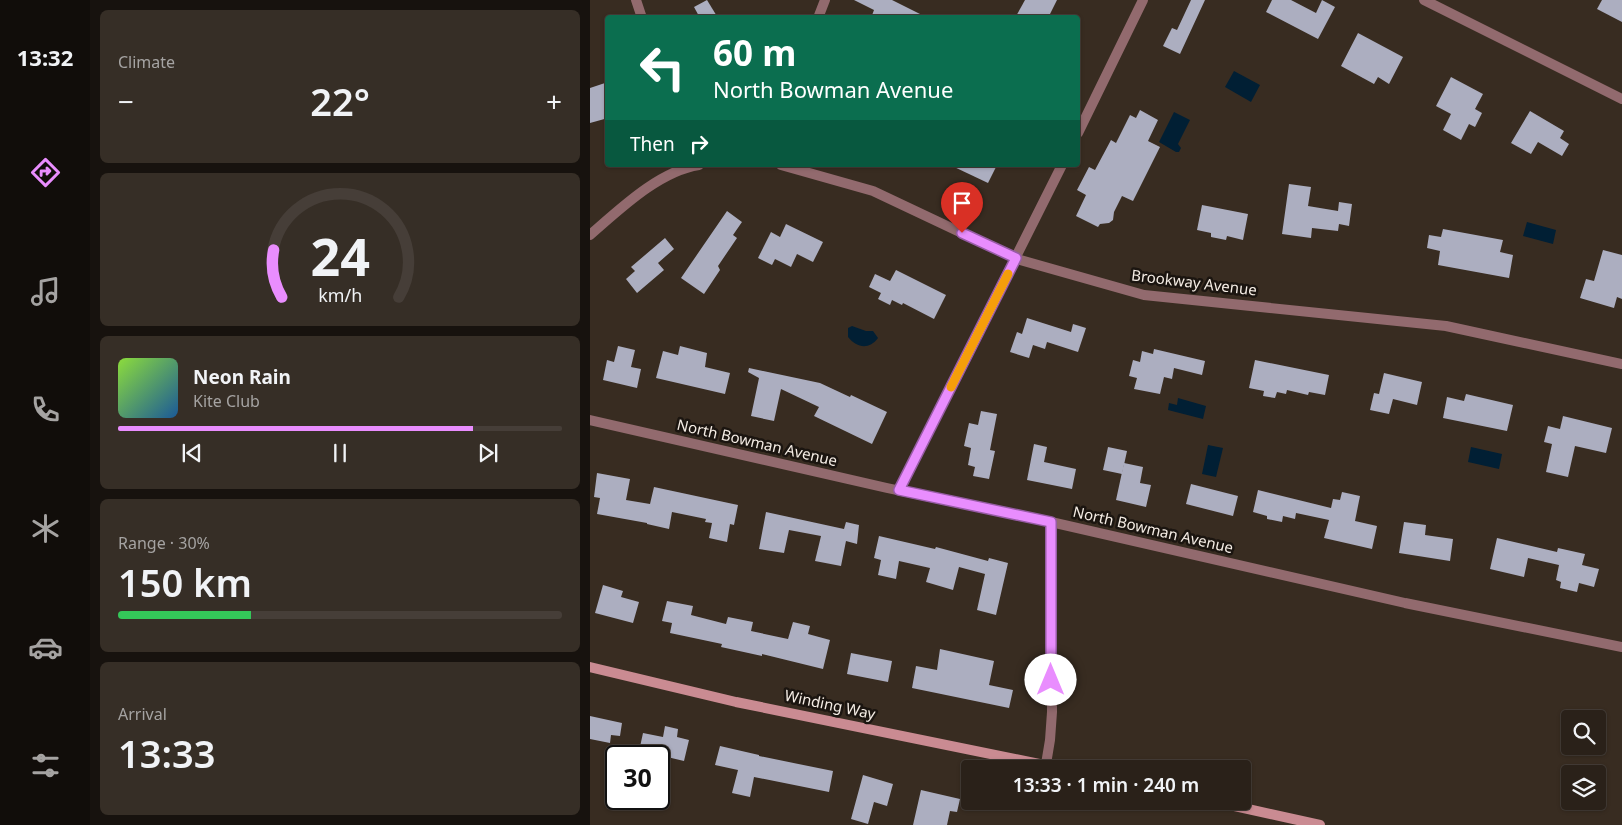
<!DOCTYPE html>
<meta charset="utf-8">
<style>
body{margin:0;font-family:"Noto Sans",sans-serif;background:#362e26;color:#f1f3f6;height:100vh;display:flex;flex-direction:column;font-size:19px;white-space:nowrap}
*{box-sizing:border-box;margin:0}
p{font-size:16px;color:#a5a3a2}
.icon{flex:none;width:28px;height:28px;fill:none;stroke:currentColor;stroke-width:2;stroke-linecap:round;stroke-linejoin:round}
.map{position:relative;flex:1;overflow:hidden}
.details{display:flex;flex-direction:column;gap:10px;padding:10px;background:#17120e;width:500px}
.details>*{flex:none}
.hud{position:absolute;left:15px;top:15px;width:475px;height:152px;border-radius:5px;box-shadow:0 1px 4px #0004,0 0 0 1px #463e38;background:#0b6e4f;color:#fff;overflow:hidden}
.buttons{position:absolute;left:971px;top:710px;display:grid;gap:10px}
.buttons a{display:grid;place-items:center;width:45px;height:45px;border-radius:5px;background:#2a2119;box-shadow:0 1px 4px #0004,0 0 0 1px #463e38;font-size:25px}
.speed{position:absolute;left:15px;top:745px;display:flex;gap:10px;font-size:25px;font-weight:700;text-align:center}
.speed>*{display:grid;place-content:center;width:65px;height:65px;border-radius:50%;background:#2a2119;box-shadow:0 1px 4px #0004,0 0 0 1px #463e38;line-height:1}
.speed .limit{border:2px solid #111;border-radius:8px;background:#fff;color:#111}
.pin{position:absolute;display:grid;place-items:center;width:42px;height:42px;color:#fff;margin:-51px -21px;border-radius:50% 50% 50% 0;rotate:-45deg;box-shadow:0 0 5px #0007}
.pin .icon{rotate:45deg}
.me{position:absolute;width:55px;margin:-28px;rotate:0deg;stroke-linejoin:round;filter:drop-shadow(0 0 4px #0008)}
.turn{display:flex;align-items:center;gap:18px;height:105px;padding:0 25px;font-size:22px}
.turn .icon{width:65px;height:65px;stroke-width:2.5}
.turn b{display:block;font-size:35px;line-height:42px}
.then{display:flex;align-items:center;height:48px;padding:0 25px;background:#0003;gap:10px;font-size:19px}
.big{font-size:38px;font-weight:600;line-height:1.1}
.details .widget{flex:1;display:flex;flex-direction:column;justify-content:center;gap:8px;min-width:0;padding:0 18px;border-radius:8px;background:#362e26}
.details .dial{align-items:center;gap:0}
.dial svg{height:130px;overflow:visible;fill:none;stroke:#463e38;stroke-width:7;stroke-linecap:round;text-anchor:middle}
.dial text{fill:#f1f3f6;stroke:none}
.song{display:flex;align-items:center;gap:15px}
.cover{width:60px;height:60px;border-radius:8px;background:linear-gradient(135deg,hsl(90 70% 55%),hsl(210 70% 35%))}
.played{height:5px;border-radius:2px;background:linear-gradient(90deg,#e98dfe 80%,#463e38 80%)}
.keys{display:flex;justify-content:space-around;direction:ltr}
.heat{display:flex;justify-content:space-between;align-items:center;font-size:28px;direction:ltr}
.charge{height:8px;border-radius:4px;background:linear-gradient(90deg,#34c759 30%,#463e38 0)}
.trip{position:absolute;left:371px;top:760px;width:290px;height:50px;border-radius:5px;background:#2a2119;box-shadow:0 1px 4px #0004,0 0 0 1px #463e38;font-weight:600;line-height:50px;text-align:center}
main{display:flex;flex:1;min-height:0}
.tab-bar{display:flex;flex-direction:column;width:90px;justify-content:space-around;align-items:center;background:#110d0a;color:#a5a3a2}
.tab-bar .icon{width:35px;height:35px}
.tab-bar .active{color:#e98dfe}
.tab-bar b{font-size:22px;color:#f1f3f6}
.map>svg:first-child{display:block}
.water{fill:#011f34}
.building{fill:#acaec0}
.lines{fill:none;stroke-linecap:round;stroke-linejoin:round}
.street{stroke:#926a6e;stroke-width:10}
.secondary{stroke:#ca8b92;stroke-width:10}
.route-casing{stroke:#975ca5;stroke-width:12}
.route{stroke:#e98dfe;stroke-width:9}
.slow{stroke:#f59e0b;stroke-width:9}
.labels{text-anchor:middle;stroke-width:5;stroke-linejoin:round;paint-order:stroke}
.street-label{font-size:15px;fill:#f5ede5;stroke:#1b1510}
</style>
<main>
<nav class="tab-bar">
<b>13:32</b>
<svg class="icon active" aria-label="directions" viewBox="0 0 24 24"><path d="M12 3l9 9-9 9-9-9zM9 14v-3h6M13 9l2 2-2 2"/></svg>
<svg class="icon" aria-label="music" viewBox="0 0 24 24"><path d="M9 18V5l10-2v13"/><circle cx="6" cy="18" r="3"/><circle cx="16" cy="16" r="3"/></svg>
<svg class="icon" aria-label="phone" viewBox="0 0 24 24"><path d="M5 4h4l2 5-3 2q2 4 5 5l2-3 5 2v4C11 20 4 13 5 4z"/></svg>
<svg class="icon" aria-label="climate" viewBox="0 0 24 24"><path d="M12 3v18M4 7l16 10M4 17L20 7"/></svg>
<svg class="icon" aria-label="car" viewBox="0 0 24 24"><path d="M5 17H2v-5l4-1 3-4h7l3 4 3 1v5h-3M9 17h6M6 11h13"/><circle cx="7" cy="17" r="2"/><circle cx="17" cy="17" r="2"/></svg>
<svg class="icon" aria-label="filters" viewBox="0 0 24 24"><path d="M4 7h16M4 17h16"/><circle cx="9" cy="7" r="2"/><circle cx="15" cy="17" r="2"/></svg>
</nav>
<section class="details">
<div class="widget"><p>Climate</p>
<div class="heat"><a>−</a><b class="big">22°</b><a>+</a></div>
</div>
<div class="widget dial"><svg viewBox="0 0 100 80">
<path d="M14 69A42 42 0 1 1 86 69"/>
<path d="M14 69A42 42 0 0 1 9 40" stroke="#e98dfe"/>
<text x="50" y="56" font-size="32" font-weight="700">24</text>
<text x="50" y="72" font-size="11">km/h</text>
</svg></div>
<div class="widget">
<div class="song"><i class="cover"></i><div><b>Neon Rain</b><p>Kite Club</p></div></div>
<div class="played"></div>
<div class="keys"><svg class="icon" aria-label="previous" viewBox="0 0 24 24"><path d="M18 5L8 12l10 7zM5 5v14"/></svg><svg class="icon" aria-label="pause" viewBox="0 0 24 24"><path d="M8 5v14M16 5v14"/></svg><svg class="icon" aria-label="next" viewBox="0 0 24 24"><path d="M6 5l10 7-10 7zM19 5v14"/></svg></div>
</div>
<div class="widget"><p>Range · 30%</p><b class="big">150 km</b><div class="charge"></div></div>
<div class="widget"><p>Arrival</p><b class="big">13:33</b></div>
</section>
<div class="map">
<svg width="1032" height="825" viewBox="0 0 1032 825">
<rect width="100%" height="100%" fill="#382c21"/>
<!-- water -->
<g class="water">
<polygon points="644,71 670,85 661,102 635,87"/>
<polygon points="584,112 600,120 588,144 591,148 589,152 586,152 569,142"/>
<polygon points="937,222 966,230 963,244 933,236"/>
<path d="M262,326L276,331H283L288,338C279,350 267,348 258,337V328Z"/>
<polygon points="588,398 616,406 613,419 578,410 579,403 587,405"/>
<polygon points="618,445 633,448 626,477 612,474"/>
<polygon points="881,447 912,454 909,469 878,462"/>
</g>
<!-- building -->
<g class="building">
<polygon points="117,0 128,18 110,18 104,7"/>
<polygon points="264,0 302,0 338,18 281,18 284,10"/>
<polygon points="435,0 467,0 458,18 425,18"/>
<polygon points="601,0 615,0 590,54 573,46 582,28 587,30"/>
<polygon points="682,0 701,0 726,13 732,0 745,7 728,39 676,12"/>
<polygon points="1012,0 1032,0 1032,22 1007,9"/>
<polygon points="768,33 813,57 799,84 788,77 784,84 751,66"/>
<polygon points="861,77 893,94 885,109 892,113 885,127 879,124 871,140 853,130 861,114 846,106"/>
<polygon points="18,82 18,118 0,123 0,88"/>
<polygon points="550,110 568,120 558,141 570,147 543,201 532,196 524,212 523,220 519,223 510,224 508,227 486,216 496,195 487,190 499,167 505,170 521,140 526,143 540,115 546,118"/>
<polygon points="940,111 974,131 970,138 979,144 972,156 948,142 941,154 921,143"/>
<polygon points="360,165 407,165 398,183"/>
<polygon points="699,184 721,187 718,206 748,211 749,202 762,204 759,226 749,224 748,231 722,228 721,238 692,234"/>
<polygon points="612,205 658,214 653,240 637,236 636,240 621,237 621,233 607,230"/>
<polygon points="137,211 152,222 143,235 147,238 128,266 130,270 114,294 91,278"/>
<polygon points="196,224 233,242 223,262 207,254 201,267 185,259 182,265 168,258 181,232 190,237"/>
<polygon points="853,229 913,240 910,252 923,255 919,278 848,265 850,251 837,248 839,235 851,237"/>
<polygon points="75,238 84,249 68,263 74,270 47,293 36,279 45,271 41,267"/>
<polygon points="1013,250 1032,255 1032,299 1027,297 1024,308 990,298 996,279 1004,281"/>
<polygon points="306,270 356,295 344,319 313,303 312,305 302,300 300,305 288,299 291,293 279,287 285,274 300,281"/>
<polygon points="437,318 481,332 483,324 496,328 488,352 457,342 455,349 443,345 439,358 420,352 427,332 432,334"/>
<polygon points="28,346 45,350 41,367 51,369 47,388 13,380 17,360 24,362"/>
<polygon points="90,346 117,353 115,367 140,373 135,394 66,378 73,351 88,355"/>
<polygon points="564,349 615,361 612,375 584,368 582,379 574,377 570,394 544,389 547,378 539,376 543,360 550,362 552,351 563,354"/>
<polygon points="665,360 739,375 735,395 719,392 718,395 697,390 696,394 687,392 685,398 673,396 674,391 659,388"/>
<polygon points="159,368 230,383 260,397 261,395 297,412 282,444 224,416 229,407 191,389 184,421 161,416 169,378 158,372"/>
<polygon points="794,373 832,382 827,405 803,399 799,414 780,410 784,393 789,394"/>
<polygon points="876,394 923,405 917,431 853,418 857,397 874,401"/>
<polygon points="391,411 407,414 400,450 405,451 399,479 383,476 385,467 378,465 381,448 374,446 379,423 388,425"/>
<polygon points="973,416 1022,428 1016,453 985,446 978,477 956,472 962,444 954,442 958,426 970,429"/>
<polygon points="444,444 457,447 454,462 486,469 482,489 437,480"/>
<polygon points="518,447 537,451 532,474 513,470"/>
<polygon points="534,463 553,467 550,483 561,485 556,507 526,500"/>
<polygon points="7,473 40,479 36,500 60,504 64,487 148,505 144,525 140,524 137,542 119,538 122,523 115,522 116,519 82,512 79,529 57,524 57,523 7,514 10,498 4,497"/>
<polygon points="601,484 648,496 643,516 596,504"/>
<polygon points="668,490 741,508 743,499 750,500 752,492 770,496 765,521 787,526 782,549 734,538 739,520 706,513 705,519 693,516 692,522 677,519 677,516 663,512"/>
<polygon points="176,512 254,529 256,522 269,525 267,544 256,541 251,566 225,561 231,536 199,530 194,553 169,549"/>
<polygon points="814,522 836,525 835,535 863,539 860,561 809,553"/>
<polygon points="289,536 345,549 346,547 398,561 399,558 418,563 406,615 387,610 395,574 369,567 363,590 336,582 340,568 309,561 306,579 288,575 291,560 284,558"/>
<polygon points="907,538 967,552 968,548 995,554 992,565 1009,569 1004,587 989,583 987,592 970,588 971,582 966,580 969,565 938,558 934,577 900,569"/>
<polygon points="13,585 33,591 31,597 49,602 43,623 5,613"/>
<polygon points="77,601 103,606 101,615 136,624 138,617 163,622 161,631 198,639 203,622 220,626 218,634 240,640 233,669 172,654 172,656 131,647 132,644 80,633 82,623 72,621"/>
<polygon points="350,649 404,661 399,685 423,690 419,708 322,688 326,666 347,670"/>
<polygon points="261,653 302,661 298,682 257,674"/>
<polygon points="0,716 32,723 30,736 21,735 20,743 0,739"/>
<polygon points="75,726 88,729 87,737 99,740 94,761 73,756 48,756 53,733 73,737"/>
<polygon points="130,746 169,755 169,756 243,771 239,792 164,777 160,797 142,793 148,770 125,765"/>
<polygon points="273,775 303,784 297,806 284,802 278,824 261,819"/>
<polygon points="331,790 370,799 367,812 360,811 357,825 323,825"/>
</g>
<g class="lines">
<!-- street -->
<g class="street">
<polyline points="46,0 52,18"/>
<polyline points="834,0 1032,99"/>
<polyline points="228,18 235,0"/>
<polyline points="488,133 553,0"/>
<polyline points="191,165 283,191 427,259 554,295 856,326 1032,364"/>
<path d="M0,235C30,209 69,171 109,165"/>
<polyline points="0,420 297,488 461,522 815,603 1032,647"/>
<polyline points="309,490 472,165"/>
<polyline points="456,764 460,740 462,712 461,522"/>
</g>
<!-- secondary -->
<g class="secondary">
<polyline points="0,667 146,702 474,769"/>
<polyline points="622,801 730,825"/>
</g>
</g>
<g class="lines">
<!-- route casing -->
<g class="route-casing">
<polyline id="route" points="372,233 426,258 309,490 461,522 461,680"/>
</g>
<!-- route -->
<use href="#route" class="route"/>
<!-- slow -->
<polyline class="slow" points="361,387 418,274"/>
</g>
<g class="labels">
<!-- street labels -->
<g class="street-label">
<text transform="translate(604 283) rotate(7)" y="5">Brookway Avenue</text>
<text transform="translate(167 443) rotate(13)" y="5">North Bowman Avenue</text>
<text transform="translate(563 530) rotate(13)" y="5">North Bowman Avenue</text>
<text transform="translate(240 705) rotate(12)" y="5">Winding Way</text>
</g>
</g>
</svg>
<div class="buttons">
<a><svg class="icon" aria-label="search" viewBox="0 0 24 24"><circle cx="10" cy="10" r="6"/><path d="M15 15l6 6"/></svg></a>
<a><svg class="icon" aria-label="layers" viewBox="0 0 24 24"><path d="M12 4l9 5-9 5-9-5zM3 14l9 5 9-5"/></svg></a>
</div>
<div class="speed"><div class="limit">30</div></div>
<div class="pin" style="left:372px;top:233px;background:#d93025"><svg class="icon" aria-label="arrive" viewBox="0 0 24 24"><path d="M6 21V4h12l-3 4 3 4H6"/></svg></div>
<svg class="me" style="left:461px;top:680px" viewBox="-20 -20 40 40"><circle r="19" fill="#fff"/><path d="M0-13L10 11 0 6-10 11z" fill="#e98dfe"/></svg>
<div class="trip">13:33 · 1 min · 240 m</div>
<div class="hud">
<div class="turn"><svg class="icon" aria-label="left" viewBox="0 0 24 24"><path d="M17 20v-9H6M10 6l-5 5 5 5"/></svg><div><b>60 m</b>North Bowman Avenue</div></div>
<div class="then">Then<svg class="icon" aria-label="right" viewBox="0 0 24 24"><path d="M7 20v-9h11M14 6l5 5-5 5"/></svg></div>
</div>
</div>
</main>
